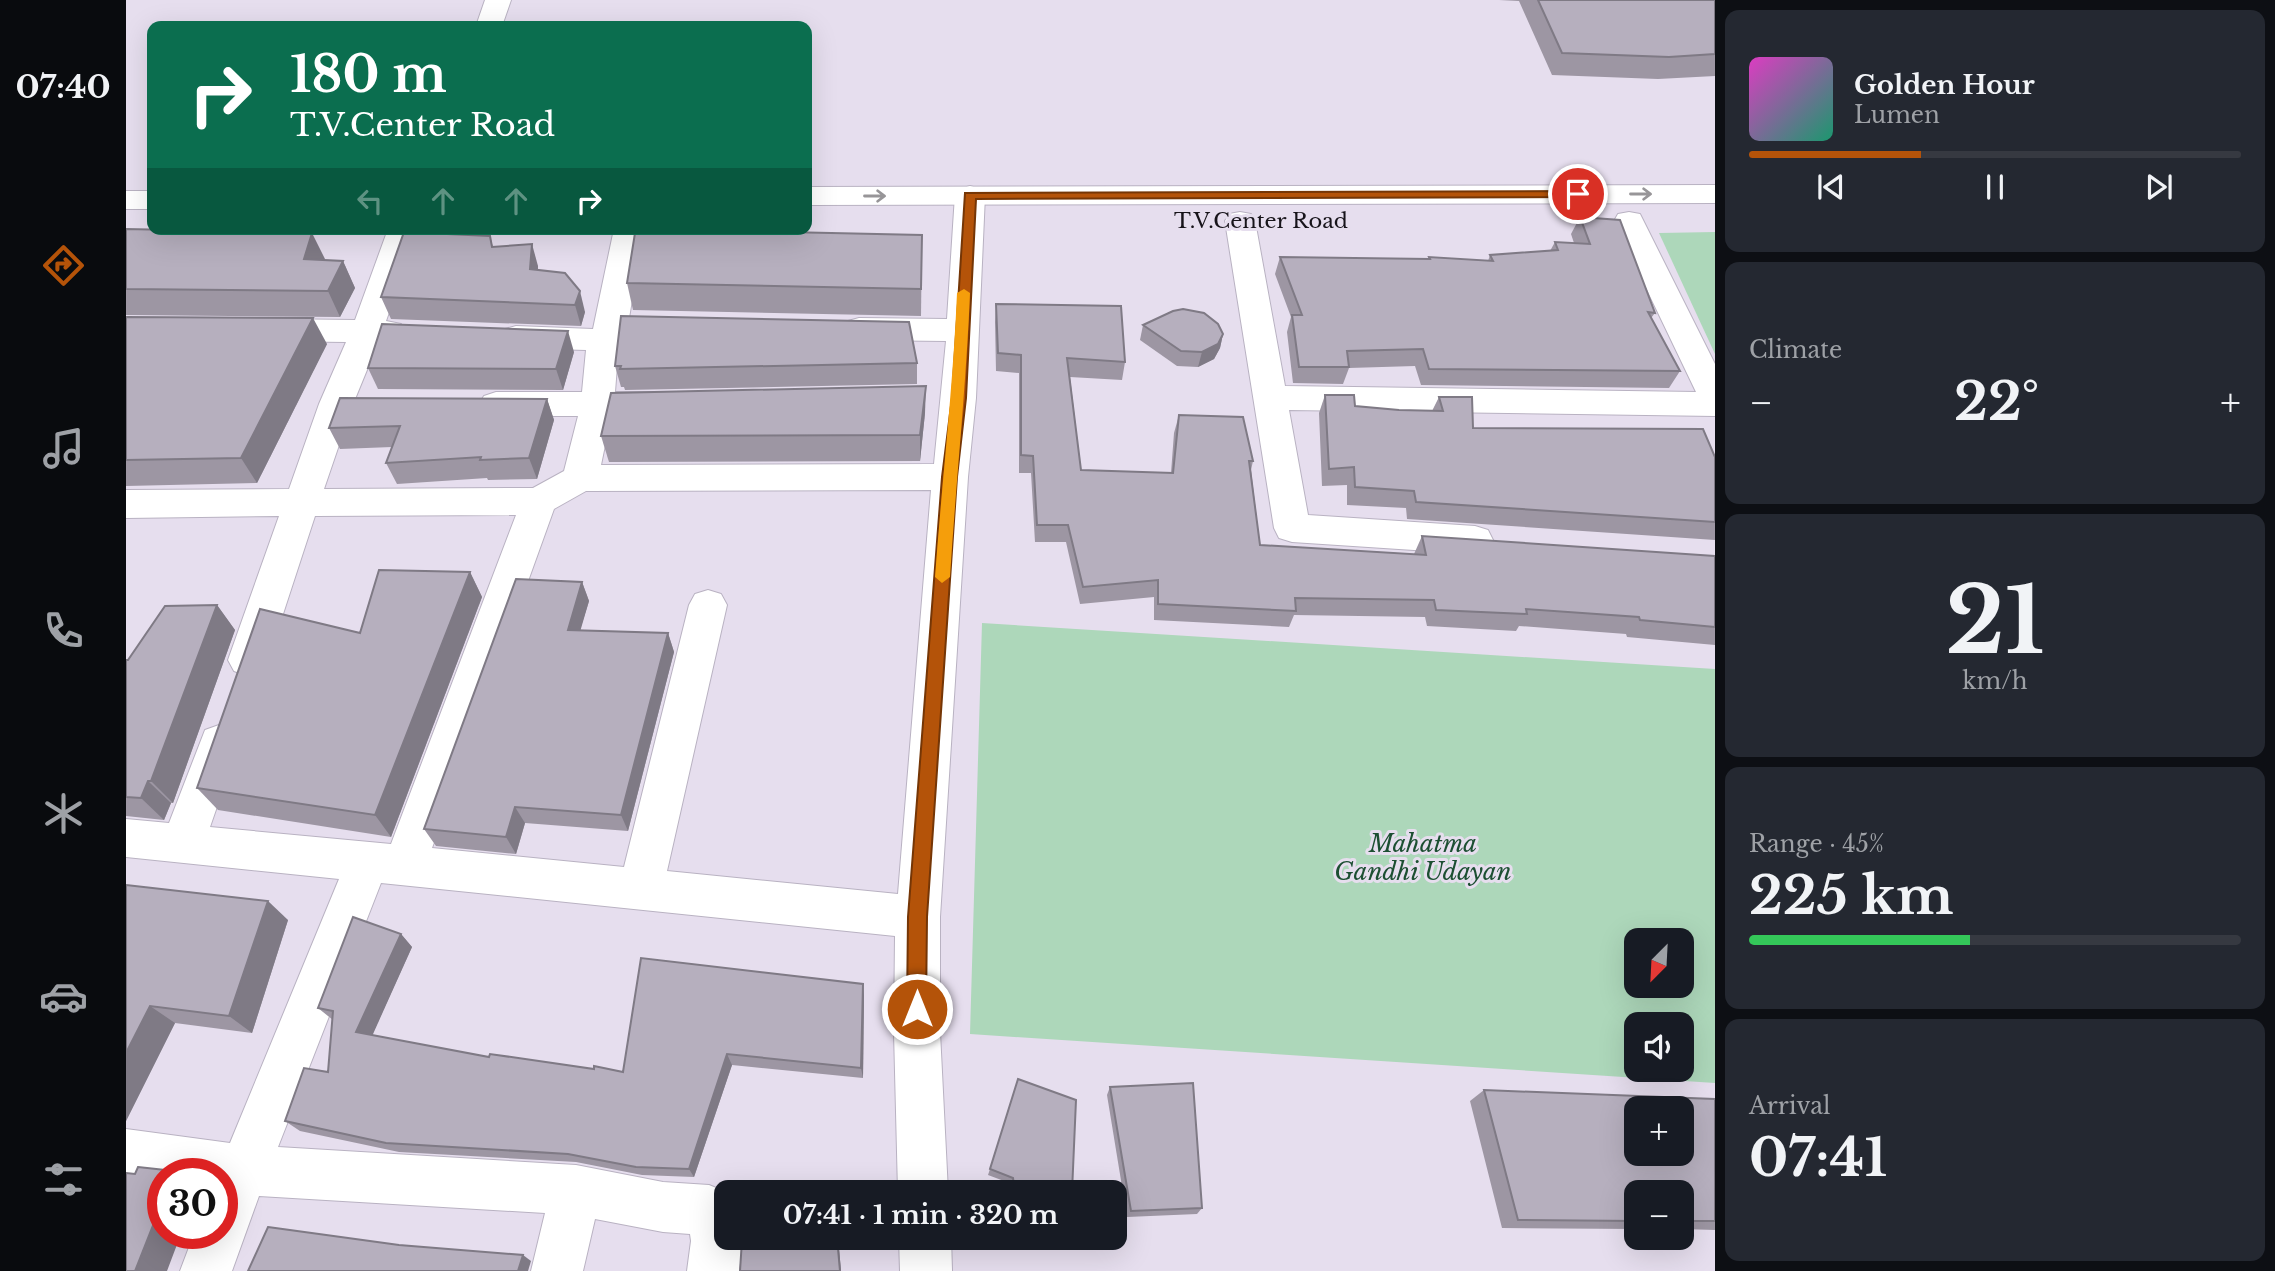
<!DOCTYPE html>
<meta charset="utf-8">
<style>
body{margin:0;font-family:"Libre Baskerville",serif;background:#242831;color:#f1f3f6;height:100vh;display:flex;flex-direction:column;font-size:26px;white-space:nowrap}
*{box-sizing:border-box;margin:0}
p{font-size:23px;color:#9ea1a6}
.icon{flex:none;width:38px;height:38px;fill:none;stroke:currentColor;stroke-width:2;stroke-linecap:round;stroke-linejoin:round}
.map{position:relative;flex:1;overflow:hidden}
.panel{display:flex;flex-direction:column;gap:10px;padding:10px;background:#0d0f14;width:560px}
.panel>*{flex:none}
.banner{position:absolute;left:21px;top:21px;width:665px;height:214px;border-radius:14px;box-shadow:0 7px 28px #0002;background:#0b6e4f;color:#fff;overflow:hidden}
.needle{width:46px;rotate:204deg}
.buttons{position:absolute;left:1498px;top:928px;display:grid;gap:14px}
.buttons a{display:grid;place-items:center;width:70px;height:70px;border-radius:14px;background:#171b24;box-shadow:0 7px 28px #0002;font-size:35px}
.speed{position:absolute;left:21px;top:1158px;display:flex;gap:14px;font-size:35px;font-weight:700;text-align:center}
.speed>*{display:grid;place-content:center;width:91px;height:91px;border-radius:50%;background:#171b24;box-shadow:0 7px 28px #0002;line-height:1}
.speed .limit{border:10px solid #d22;background:#fff;color:#111}
.pin{position:absolute;display:grid;place-items:center;width:60px;height:60px;color:#fff;margin:-30px;border:4px solid #fff;border-radius:50%;box-shadow:0 2px 7px #0007}
.me{position:absolute;width:77px;margin:-38px;rotate:0deg;stroke-linejoin:round;filter:drop-shadow(0 0 5px #0008)}
.turn{display:flex;align-items:center;gap:24px;height:147px;padding:0 28px;font-size:32px}
.turn .icon{width:91px;height:91px;stroke-width:2.5}
.turn b{display:block;font-size:49px;line-height:60px}
.lanes{display:flex;align-items:center;height:66px;padding:0 28px;background:#0003;justify-content:center;gap:35px;direction:ltr}
.lanes .off{opacity:.35}
.big{font-size:52px;font-weight:700;line-height:1.1}
.panel .card{flex:1;display:flex;flex-direction:column;justify-content:center;gap:10px;min-width:0;padding:0 24px;border-radius:14px;background:#242831}
.panel .dial{align-items:center;gap:0}
.dial b{font-size:91px;line-height:1}
.song{display:flex;align-items:center;gap:21px}
.cover{width:84px;height:84px;border-radius:10px;background:linear-gradient(135deg,hsl(310 70% 55%),hsl(160 70% 35%))}
.played{height:7px;border-radius:4px;background:linear-gradient(90deg,#b45309 35%,#363941 35%)}
.keys{display:flex;justify-content:space-around;direction:ltr}
.heat{display:flex;justify-content:space-between;align-items:center;font-size:38px;direction:ltr}
.charge{height:10px;border-radius:5px;background:linear-gradient(90deg,#34c759 45%,#363941 0)}
.trip{position:absolute;left:588px;top:1180px;width:413px;height:70px;border-radius:14px;background:#171b24;box-shadow:0 7px 28px #0002;font-weight:700;line-height:70px;text-align:center}
main{display:flex;flex:1;min-height:0}
.dock{display:flex;flex-direction:column;width:126px;justify-content:space-around;align-items:center;background:#090b0e;color:#9ea1a6}
.dock .icon{width:49px;height:49px}
.dock .active{color:#b45309}
.dock b{font-size:32px;color:#f1f3f6}
.map>svg:first-child{display:block}
.green{fill:#add7ba;fill-rule:evenodd}
.lines{fill:none;stroke-linecap:round;stroke-linejoin:round}
.minor-casing{stroke:#b9b2c2;stroke-width:2}
.tertiary-casing{stroke:#b9b2c2;stroke-width:2}
.minor{fill:#fff;fill-rule:evenodd}
.tertiary{fill:#fff;fill-rule:evenodd}
.wall{fill:#9d96a3}
.shaded-wall{fill:#7f7a85}
.building{fill:#b6afbe;stroke:#7f7a85;stroke-width:2;fill-rule:evenodd}
.oneway{stroke:#979598}
.route{fill:#b45309;stroke:#753606;stroke-width:2}
.slow{fill:#f59e0b}
.labels{text-anchor:middle;stroke-width:6;stroke-linejoin:round;paint-order:stroke}
.far-street-label{font-size:21px;fill:#17141a;stroke:#e6deee}
.park-label{font-size:24px;font-style:italic;fill:#1c4f32;stroke:#e6deee}
</style>
<main>
<nav class="dock">
<b>07:40</b>
<svg class="icon active" aria-label="directions" viewBox="0 0 24 24"><path d="M12 3l9 9-9 9-9-9zM9 14v-3h6M13 9l2 2-2 2"/></svg>
<svg class="icon" aria-label="music" viewBox="0 0 24 24"><path d="M9 18V5l10-2v13"/><circle cx="6" cy="18" r="3"/><circle cx="16" cy="16" r="3"/></svg>
<svg class="icon" aria-label="phone" viewBox="0 0 24 24"><path d="M5 4h4l2 5-3 2q2 4 5 5l2-3 5 2v4C11 20 4 13 5 4z"/></svg>
<svg class="icon" aria-label="climate" viewBox="0 0 24 24"><path d="M12 3v18M4 7l16 10M4 17L20 7"/></svg>
<svg class="icon" aria-label="car" viewBox="0 0 24 24"><path d="M5 17H2v-5l4-1 3-4h7l3 4 3 1v5h-3M9 17h6M6 11h13"/><circle cx="7" cy="17" r="2"/><circle cx="17" cy="17" r="2"/></svg>
<svg class="icon" aria-label="filters" viewBox="0 0 24 24"><path d="M4 7h16M4 17h16"/><circle cx="9" cy="7" r="2"/><circle cx="15" cy="17" r="2"/></svg>
</nav>
<div class="map">
<svg width="1589" height="1271" viewBox="0 0 1589 1271">
<rect width="100%" height="100%" fill="#e6deee"/>
<!-- green -->
<g class="green">
<polygon points="1589,232 1589,354 1533,233"/>
<path d="M856,623L1589,669V1083L844,1034ZM1510,940H1556V985H1510ZM1510,1024H1556V1069H1510Z"/>
</g>
<g class="lines">
<!-- minor casing -->
<g class="minor-casing">
<g id="minor">
<polygon points="359,0 385,0 376,26 350,26"/>
<path d="M844,186L854,189L859,195L850,398L842,477L814,917V1032L822,1192H772L768,1032L769,936L255,883L152,1147L450,1165L537,1182L583,1185L600,1192V1237H616L617,1241L613,1271H561L565,1241L564,1234L537,1232L469,1219L457,1271H405L419,1213L133,1196L106,1271H54L68,1234H96V1174H37V1184L0,1179V1129L104,1143L213,879L0,857V819L43,823L79,730L93,725L107,730L113,743L84,827L265,844L390,515L189,516L142,660L136,671L122,676L108,671L102,660L153,516L0,518V490L163,489L193,404L220,342L142,341L131,338L126,330L131,322L142,319L229,320L262,229H292L260,321L275,324L280,332L275,340L252,343L227,404L198,489L407,488L438,471L452,416H370L358,412L353,404L358,396L370,392H456L460,350L390,348L379,345L374,337L379,329L390,326L467,329L488,229H518L502,324L493,340L489,392H534L546,396L551,404L546,412L534,416H485L475,465L808,464L820,341L733,340L722,337L717,329L722,321L733,318L821,319L829,195L834,189ZM805,490L772,894L541,871L601,605L595,594L582,590L569,594L563,605L498,867L306,848L428,509L460,491Z"/>
<polygon points="1114,212 1125,214 1129,221 1159,386 1570,392 1488,221 1492,214 1503,212 1514,214 1589,364 1589,416 1163,410 1182,515 1349,526 1362,530 1367,540 1362,550 1349,554 1166,542 1153,538 1148,528 1099,221 1103,214"/>
<polygon points="773,1237 825,1237 826,1271 774,1271"/>
</g>
</g>
<!-- tertiary casing -->
<g class="tertiary-casing">
<g id="tertiary">
<polygon points="1589,185 1589,203 681,205 681,187"/>
<rect x="0" y="191" width="26" height="18"/>
</g>
</g>
<!-- minor -->
<use href="#minor" class="minor"/>
<!-- tertiary -->
<use href="#tertiary" class="tertiary"/>
</g>
<!-- wall -->
<g class="wall">
<polygon points="1373,0 1589,0 1589,76 1532,79 1426,75 1393,1"/>
<polygon points="1454,217 1529,313 1525,318 1554,371 1543,388 1295,385 1289,366 1223,368 1217,384 1167,383 1161,332 1165,317 1149,274 1154,257 1302,259 1303,257 1362,261 1364,255 1424,251 1429,242 1448,243 1445,234"/>
<polygon points="0,229 198,260 217,261 229,288 214,317 0,315"/>
<polygon points="796,235 795,316 507,310 501,283"/>
<polygon points="364,236 367,247 412,266 412,270 459,312 455,326 265,319 255,297"/>
<polygon points="870,304 999,362 996,380 944,377 955,470 1045,473 1048,433 1053,415 1127,461 1125,470 1134,545 1288,554 1296,536 1589,556 1589,645 1501,637 1500,634 1393,626 1390,631 1301,626 1299,617 1168,615 1163,627 1028,620 1028,597 954,604 940,542 909,542 905,473 893,473 893,373 870,371 869,322"/>
<polygon points="0,317 201,344 131,483 0,486"/>
<polygon points="1017,325 1097,334 1094,348 1088,359 1072,367 1051,366 1014,340"/>
<polygon points="448,352 437,390 252,389 242,368"/>
<polygon points="791,363 791,384 499,390 498,387 495,387 489,366"/>
<polygon points="1199,395 1229,406 1273,410 1306,411 1313,397 1347,428 1589,457 1589,540 1281,519 1280,508 1221,505 1221,485 1196,486 1193,413"/>
<polygon points="421,399 428,420 411,479 362,480 361,478 271,484 260,463 266,447 214,449 203,428"/>
<polygon points="799,413 794,461 483,462 475,436"/>
<polygon points="344,572 356,597 265,837 92,810 71,788 234,633"/>
<polygon points="456,582 463,601 454,630 542,633 548,652 502,831 399,823 390,854 310,846 298,829"/>
<polygon points="91,605 109,630 47,803 45,803 38,820 0,816 0,660 2,660"/>
<polygon points="0,885 162,920 126,1033 49,1023 0,1121"/>
<polygon points="275,934 286,947 246,1035 363,1057 497,1072 737,984 738,996 737,1078 606,1065 568,1177 516,1175 450,1162 273,1152 174,1131 159,1121 202,1072 207,1020 192,1008"/>
<polygon points="984,1087 1076,1208 1071,1214 1001,1217 981,1095"/>
<polygon points="1358,1090 1589,1099 1589,1230 1556,1229 1556,1192 1510,1192 1510,1229 1376,1228 1344,1101"/>
<polygon points="864,1169 946,1192 887,1192 886,1184 862,1175"/>
</g>
<!-- shaded-wall -->
<g class="shaded-wall">
<polygon points="186,233 199,259 191,285 178,259"/>
<polygon points="406,244 412,266 411,291 404,269"/>
<polygon points="217,261 229,288 214,317 202,291"/>
<polygon points="454,291 459,312 455,326 449,305"/>
<polygon points="187,318 201,344 131,483 115,458"/>
<polygon points="442,331 448,352 437,390 430,369"/>
<polygon points="1097,334 1094,348 1088,359 1072,367 1076,352"/>
<polygon points="800,386 799,413 794,461 794,435"/>
<polygon points="421,399 428,420 411,479 403,458"/>
<polygon points="344,572 356,597 265,837 249,815"/>
<polygon points="456,582 463,601 449,649 442,630"/>
<polygon points="91,605 109,630 47,803 25,781"/>
<polygon points="542,633 548,652 502,831 495,815"/>
<polygon points="22,781 45,803 38,820 15,798"/>
<polygon points="389,807 399,823 390,854 380,837"/>
<polygon points="142,901 162,920 126,1033 103,1016"/>
<polygon points="275,934 286,947 243,1043 230,1032"/>
<polygon points="737,984 738,996 737,1078 735,1068"/>
<polygon points="24,1006 49,1023 0,1121 0,1053"/>
<polygon points="601,1054 606,1065 568,1177 563,1169"/>
<polygon points="37,1200 37,1234 55,1234 41,1271 9,1271"/>
<polygon points="711,1237 712,1237 715,1271 714,1271"/>
<polygon points="397,1255 405,1261 402,1271 392,1271"/>
</g>
<!-- building -->
<g class="building">
<polygon points="1412,0 1589,0 1589,54 1543,57 1436,53"/>
<polygon points="1454,217 1494,220 1529,313 1522,312 1554,371 1303,369 1297,349 1221,351 1223,367 1173,367 1166,315 1176,315 1154,257 1304,259 1303,257 1367,261 1364,255 1432,250 1429,242 1464,244"/>
<polygon points="0,229 186,233 178,259 217,261 202,291 0,289"/>
<polygon points="607,231 796,235 795,289 501,283 509,233"/>
<polygon points="278,232 364,236 366,247 406,244 404,269 439,273 454,291 449,305 255,297"/>
<polygon points="870,304 995,306 999,362 941,358 955,470 1047,473 1053,415 1117,417 1127,461 1123,461 1134,545 1300,555 1296,536 1589,556 1589,627 1514,620 1513,617 1400,609 1401,614 1310,610 1308,600 1169,598 1170,611 1032,604 1032,580 957,587 942,525 911,525 907,456 895,455 895,355 872,353"/>
<polygon points="1057,309 1078,313 1092,324 1097,334 1092,344 1076,352 1055,351 1017,325 1047,311"/>
<polygon points="495,316 783,322 791,363 494,369 495,366 489,366"/>
<polygon points="0,317 187,318 115,458 0,460"/>
<polygon points="256,324 442,331 430,369 242,368"/>
<polygon points="800,386 794,435 475,436 485,393"/>
<polygon points="1199,395 1228,395 1229,406 1273,410 1317,411 1313,397 1346,397 1347,428 1577,429 1589,457 1589,522 1290,502 1288,491 1229,487 1228,467 1203,469"/>
<polygon points="214,398 421,399 403,458 354,460 355,457 260,463 274,426 203,428"/>
<polygon points="253,570 344,572 249,815 71,788 134,609 234,633"/>
<polygon points="390,579 456,582 442,630 542,633 495,815 389,807 380,837 298,829"/>
<polygon points="91,605 25,781 22,781 15,798 0,797 0,660 2,660 39,606"/>
<polygon points="0,885 142,901 103,1016 24,1006 0,1053"/>
<polygon points="227,917 275,934 230,1032 363,1057 364,1054 468,1069 468,1066 497,1072 515,958 737,984 735,1068 601,1054 563,1169 510,1167 442,1154 260,1143 159,1121 178,1068 202,1072 207,1011 192,1008"/>
<polygon points="892,1079 950,1100 946,1192 889,1192 887,1178 864,1169"/>
<polygon points="1067,1083 1076,1208 1005,1211 984,1087"/>
<path d="M1358,1090L1589,1099V1221H1556V1192H1510V1221L1392,1220ZM1510,1108H1556V1153H1510Z"/>
<polygon points="12,1167 49,1171 47,1174 37,1174 37,1200 9,1271 0,1271 0,1173 9,1174"/>
<polygon points="142,1227 273,1245 397,1255 392,1271 122,1271"/>
<polygon points="652,1237 711,1237 714,1271 614,1271 616,1240"/>
</g>
<!-- one-way arrows -->
<defs><path id="oneway-shaft" d="M-6 0H5M1.5-3L5.5 0L1.5 3" fill="none" stroke-width="1.6" stroke-linecap="round" stroke-linejoin="round" transform="scale(1.75)"/></defs>
<g class="oneway">
<use href="#oneway-shaft" transform="translate(1515 194)"/>
<use href="#oneway-shaft" transform="translate(749 196)"/>
</g>
<!-- route -->
<polygon class="route" points="1452,191 1458,194 1456,197 850,199 840,398 831,477 801,917 800,1009 798,1015 791,1018 784,1015 781,1009 782,917 816,477 826,398 839,193"/>
<!-- slow -->
<path class="slow" d="M838,289L844,293C840,388 830,482 824,577L816,583L809,577C816,482 827,388 831,293Z"/>
<g class="labels">
<!-- far-street labels -->
<g class="far-street-label">
<text x="1135" y="228">T.V.Center Road</text>
</g>
<!-- park labels -->
<g class="park-label">
<text x="1297" y="852">Mahatma<tspan x="1297" dy="28">Gandhi Udayan</tspan></text>
</g>
</g>
</svg>
<div class="buttons">
<a><svg class="needle" viewBox="-14 -14 28 28"><path d="M0-13l5 13h-10z" fill="#e53935"/><path d="M0 13l5-13h-10z" fill="#9ea1a6"/></svg></a>
<a><svg class="icon" aria-label="sound" viewBox="0 0 24 24"><path d="M4 9h4l5-4v14l-5-4H4zM17 9q2 3 0 6"/></svg></a>
<a>+</a>
<a>−</a>
</div>
<div class="speed"><div class="limit">30</div></div>
<div class="pin" style="left:1452px;top:194px;background:#d93025"><svg class="icon" aria-label="arrive" viewBox="0 0 24 24"><path d="M6 21V4h12l-3 4 3 4H6"/></svg></div>
<svg class="me" style="left:791px;top:1009px" viewBox="-20 -20 40 40"><circle r="17" fill="#b45309" stroke="#fff" stroke-width="3"/><path d="M0-11L8 9 0 5-8 9z" fill="#fff"/></svg>
<div class="trip">07:41 · 1 min · 320 m</div>
<div class="banner">
<div class="turn"><svg class="icon" aria-label="right" viewBox="0 0 24 24"><path d="M7 20v-9h11M14 6l5 5-5 5"/></svg><div><b>180 m</b>T.V.Center Road</div></div>
<div class="lanes"><svg class="icon off" aria-label="left" viewBox="0 0 24 24"><path d="M17 20v-9H6M10 6l-5 5 5 5"/></svg><svg class="icon off" aria-label="ahead" viewBox="0 0 24 24"><path d="M12 20V5M6 11l6-6 6 6"/></svg><svg class="icon off" aria-label="ahead" viewBox="0 0 24 24"><path d="M12 20V5M6 11l6-6 6 6"/></svg><svg class="icon" aria-label="right" viewBox="0 0 24 24"><path d="M7 20v-9h11M14 6l5 5-5 5"/></svg></div>
</div>
</div>
<section class="panel">
<div class="card">
<div class="song"><i class="cover"></i><div><b>Golden Hour</b><p>Lumen</p></div></div>
<div class="played"></div>
<div class="keys"><svg class="icon" aria-label="previous" viewBox="0 0 24 24"><path d="M18 5L8 12l10 7zM5 5v14"/></svg><svg class="icon" aria-label="pause" viewBox="0 0 24 24"><path d="M8 5v14M16 5v14"/></svg><svg class="icon" aria-label="next" viewBox="0 0 24 24"><path d="M6 5l10 7-10 7zM19 5v14"/></svg></div>
</div>
<div class="card"><p>Climate</p>
<div class="heat"><a>−</a><b class="big">22°</b><a>+</a></div>
</div>
<div class="card dial"><b>21</b><p>km/h</p></div>
<div class="card"><p>Range · 45%</p><b class="big">225 km</b><div class="charge"></div></div>
<div class="card"><p>Arrival</p><b class="big">07:41</b></div>
</section>
</main>
